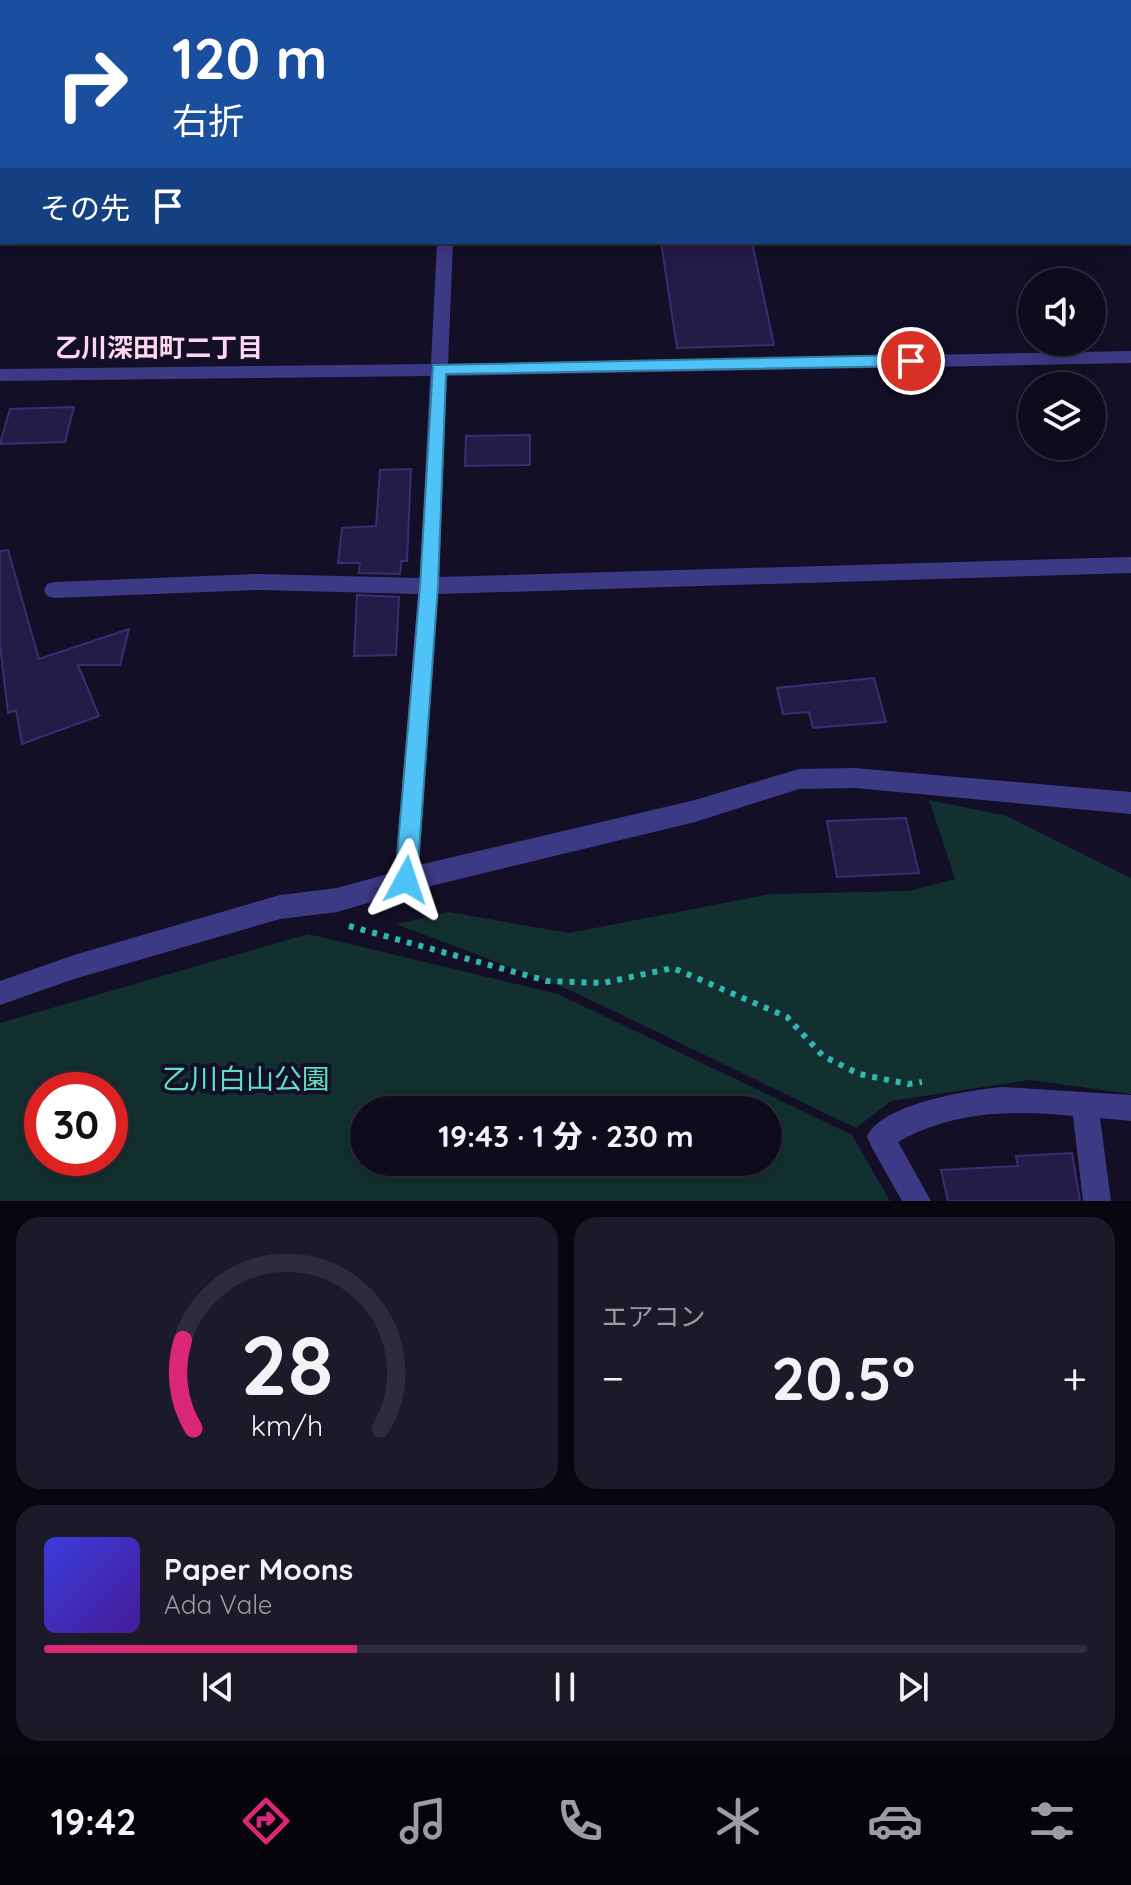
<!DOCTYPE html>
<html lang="ja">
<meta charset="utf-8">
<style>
body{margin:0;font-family:Quicksand,"Noto Sans JP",sans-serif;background:#1c1929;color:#f1f3f6;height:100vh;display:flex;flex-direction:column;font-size:30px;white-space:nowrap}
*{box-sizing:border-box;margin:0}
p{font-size:26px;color:#9b9ba3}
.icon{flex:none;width:44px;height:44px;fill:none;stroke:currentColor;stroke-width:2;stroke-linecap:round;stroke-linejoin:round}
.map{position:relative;height:1201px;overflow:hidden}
.details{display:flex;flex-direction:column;gap:16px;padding:16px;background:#08060f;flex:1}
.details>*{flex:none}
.banner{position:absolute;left:0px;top:0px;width:1132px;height:244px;box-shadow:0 4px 20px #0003,0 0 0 2px #2e2b3b;background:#1a4fa0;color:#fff;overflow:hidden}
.controls{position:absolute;left:1018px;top:268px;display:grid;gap:16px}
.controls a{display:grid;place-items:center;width:88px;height:88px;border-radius:50%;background:#0e0b1c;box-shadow:0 4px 20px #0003,0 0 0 2px #2e2b3b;font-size:40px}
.speed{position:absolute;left:24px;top:1072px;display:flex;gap:16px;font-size:40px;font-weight:700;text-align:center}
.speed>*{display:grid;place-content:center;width:104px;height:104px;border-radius:50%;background:#0e0b1c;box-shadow:0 4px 20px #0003,0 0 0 2px #2e2b3b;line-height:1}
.speed .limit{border:12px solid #d22;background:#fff;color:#111}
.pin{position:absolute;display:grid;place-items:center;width:68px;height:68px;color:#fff;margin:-34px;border:4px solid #fff;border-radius:50%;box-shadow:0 2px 8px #0007}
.me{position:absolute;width:88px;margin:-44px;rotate:5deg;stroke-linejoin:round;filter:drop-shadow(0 0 6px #0008)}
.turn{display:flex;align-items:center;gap:28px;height:168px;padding:0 40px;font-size:36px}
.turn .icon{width:104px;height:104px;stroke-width:2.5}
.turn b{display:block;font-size:56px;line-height:68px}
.then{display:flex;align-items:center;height:76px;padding:0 40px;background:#0003;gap:16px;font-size:30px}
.big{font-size:60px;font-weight:800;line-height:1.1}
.details .tile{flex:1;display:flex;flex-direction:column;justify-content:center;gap:12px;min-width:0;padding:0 28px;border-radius:24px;background:#1c1929}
.details .dial{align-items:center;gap:0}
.dial svg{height:208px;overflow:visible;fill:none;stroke:#2e2b3b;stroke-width:7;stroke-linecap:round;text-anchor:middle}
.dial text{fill:#f1f3f6;stroke:none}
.song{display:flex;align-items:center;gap:24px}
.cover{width:96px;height:96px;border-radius:12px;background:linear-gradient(135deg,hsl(240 70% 55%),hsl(260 70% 35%))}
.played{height:8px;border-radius:4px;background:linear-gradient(90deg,#db2777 30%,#2e2b3b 30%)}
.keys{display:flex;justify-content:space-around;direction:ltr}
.heat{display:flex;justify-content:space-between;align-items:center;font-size:44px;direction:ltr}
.details .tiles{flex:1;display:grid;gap:16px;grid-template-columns:1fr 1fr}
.tile:last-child{grid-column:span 2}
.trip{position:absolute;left:350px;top:1096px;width:432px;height:80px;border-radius:40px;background:#0e0b1c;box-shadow:0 4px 20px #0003,0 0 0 2px #2e2b3b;font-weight:800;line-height:80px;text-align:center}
.menu{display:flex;height:128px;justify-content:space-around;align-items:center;background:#06040b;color:#9b9ba3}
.menu .icon{width:56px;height:56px}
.menu .active{color:#db2777}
.menu b{font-size:36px;color:#f1f3f6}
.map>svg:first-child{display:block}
.green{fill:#12302f;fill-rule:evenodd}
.building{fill:#241b47;stroke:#3b2d73;stroke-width:2}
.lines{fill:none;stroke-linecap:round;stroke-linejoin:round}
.path{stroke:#2fb8b0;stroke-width:6;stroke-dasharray:5 7;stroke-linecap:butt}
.minor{fill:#3d3a85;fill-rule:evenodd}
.route{fill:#4fc3f7;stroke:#337fa1;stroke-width:2}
.labels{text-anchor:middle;stroke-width:8;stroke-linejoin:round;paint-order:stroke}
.neighbourhood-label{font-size:26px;font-weight:bold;fill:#ffd6f0;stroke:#130f26}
.near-park-label{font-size:28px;fill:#5fe0c0;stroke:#130f26}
</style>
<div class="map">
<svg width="1131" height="1201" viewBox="0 0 1131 1201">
<rect width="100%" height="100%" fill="#130f26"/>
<!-- green -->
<g class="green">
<polygon points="929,800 1007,816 1131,878 1131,1094 1030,1080 891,1101 856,1128 570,990 396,924 448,912 569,933 771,894 909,891 955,879"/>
<path d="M308,934L558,994L852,1135L890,1201H0V1023ZM42,1090H110V1158H42ZM364,1110H768V1162H364Z"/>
</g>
<!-- building -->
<g class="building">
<polygon points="661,242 752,242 774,345 677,348"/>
<polygon points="74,407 65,442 0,444 10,409"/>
<polygon points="530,435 530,465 465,466 466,436"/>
<polygon points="411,469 407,561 401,561 400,574 359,573 360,563 338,563 342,528 376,526 380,470"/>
<polygon points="8,550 39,659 129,629 120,665 78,665 99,716 22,744 16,710 8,713 0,645 0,551"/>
<polygon points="357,595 399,597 396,655 354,656"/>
<polygon points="874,678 886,722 813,728 809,712 783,714 777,688"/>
<polygon points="906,818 919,873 837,877 827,821"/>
<polygon points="1072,1153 1080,1201 948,1201 941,1170 1018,1166 1016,1156"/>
</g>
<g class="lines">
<!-- path -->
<polyline class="path" points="349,926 547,981 603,983 673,968 787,1017 823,1056 859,1074 908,1084 922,1082"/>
<!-- minor -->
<g class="minor">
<rect x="452" y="0" width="12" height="2"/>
<rect x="755" y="0" width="12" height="2"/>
<polygon points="2,4 2,15 0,16 0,5"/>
<rect x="0" y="66" width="2" height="8"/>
<rect x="1130" y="74" width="1" height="8"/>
<polygon points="2,230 2,240 0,241 0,231"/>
<polygon points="437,242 453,242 448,364 1131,351 1131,363 447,376 439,577 1131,557 1131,573 438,594 419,865 695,800 799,769 855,768 1131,792 1131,814 855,788 799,789 695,822 406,892 337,912 280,919 74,979 0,1005 0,981 74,955 280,895 337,888 395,872 418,594 259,590 54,598 47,596 44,590 47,584 54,582 259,574 420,578 430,376 0,381 0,369 431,364"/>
<path d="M1002,1087L1131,1095V1121L1100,1118L1111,1201H1083L1073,1116C1012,1110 953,1111 898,1142L931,1201H902L871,1146L867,1137C880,1104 969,1090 1002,1087Z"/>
</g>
</g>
<!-- route -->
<polygon class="route" points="911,355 919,361 911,366 446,374 438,586 417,880 414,887 406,890 398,887 395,880 420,586 433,365"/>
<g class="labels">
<!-- neighbourhood labels -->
<g class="neighbourhood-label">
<text x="159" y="357">乙川深田町二丁目</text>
</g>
<!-- near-park labels -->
<g class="near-park-label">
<text x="246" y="1089">乙川白山公園</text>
</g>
</g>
</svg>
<div class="controls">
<a><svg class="icon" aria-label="sound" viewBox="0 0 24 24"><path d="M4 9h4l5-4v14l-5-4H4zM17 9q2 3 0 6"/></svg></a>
<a><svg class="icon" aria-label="layers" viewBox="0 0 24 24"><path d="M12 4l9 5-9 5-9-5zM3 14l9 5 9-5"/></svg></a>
</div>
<div class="speed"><div class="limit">30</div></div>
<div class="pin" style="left:911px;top:361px;background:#d93025"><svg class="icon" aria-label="arrive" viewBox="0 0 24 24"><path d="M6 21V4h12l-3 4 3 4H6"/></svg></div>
<svg class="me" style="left:406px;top:880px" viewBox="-20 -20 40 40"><path d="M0-17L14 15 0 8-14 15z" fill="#4fc3f7" stroke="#fff" stroke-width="4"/></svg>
<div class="trip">19:43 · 1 分 · 230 m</div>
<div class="banner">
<div class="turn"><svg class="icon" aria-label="right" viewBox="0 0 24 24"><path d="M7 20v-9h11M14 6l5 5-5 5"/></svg><div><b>120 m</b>右折</div></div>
<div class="then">その先<svg class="icon" aria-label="arrive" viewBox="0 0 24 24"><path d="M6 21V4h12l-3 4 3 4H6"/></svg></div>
</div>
</div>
<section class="details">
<div class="tiles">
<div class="tile dial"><svg viewBox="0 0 100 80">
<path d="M14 69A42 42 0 1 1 86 69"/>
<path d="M14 69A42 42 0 0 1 10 35" stroke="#db2777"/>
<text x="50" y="56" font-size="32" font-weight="700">28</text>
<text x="50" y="72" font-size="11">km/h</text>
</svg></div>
<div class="tile"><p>エアコン</p>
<div class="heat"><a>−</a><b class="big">20.5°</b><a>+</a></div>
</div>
<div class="tile">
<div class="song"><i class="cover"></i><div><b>Paper Moons</b><p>Ada Vale</p></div></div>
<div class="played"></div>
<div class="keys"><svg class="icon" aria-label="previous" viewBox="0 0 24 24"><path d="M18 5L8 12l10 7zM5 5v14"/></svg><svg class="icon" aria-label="pause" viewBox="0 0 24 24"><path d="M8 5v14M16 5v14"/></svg><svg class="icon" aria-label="next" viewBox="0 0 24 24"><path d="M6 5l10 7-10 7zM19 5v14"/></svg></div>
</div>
</div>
</section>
<nav class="menu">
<b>19:42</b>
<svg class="icon active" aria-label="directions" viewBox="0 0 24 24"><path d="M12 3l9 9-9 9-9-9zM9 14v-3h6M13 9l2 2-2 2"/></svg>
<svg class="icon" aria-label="music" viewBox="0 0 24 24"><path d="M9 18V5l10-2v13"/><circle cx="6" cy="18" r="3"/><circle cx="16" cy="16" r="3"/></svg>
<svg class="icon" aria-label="phone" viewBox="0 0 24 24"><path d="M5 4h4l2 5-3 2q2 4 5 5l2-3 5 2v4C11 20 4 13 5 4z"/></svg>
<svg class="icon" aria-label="climate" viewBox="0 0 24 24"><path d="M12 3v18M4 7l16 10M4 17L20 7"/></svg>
<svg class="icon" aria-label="car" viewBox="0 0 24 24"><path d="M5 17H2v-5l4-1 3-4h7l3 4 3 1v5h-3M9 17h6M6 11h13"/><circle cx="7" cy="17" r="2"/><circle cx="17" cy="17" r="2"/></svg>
<svg class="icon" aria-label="filters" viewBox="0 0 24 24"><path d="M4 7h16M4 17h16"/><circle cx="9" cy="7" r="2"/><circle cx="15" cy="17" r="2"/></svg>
</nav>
